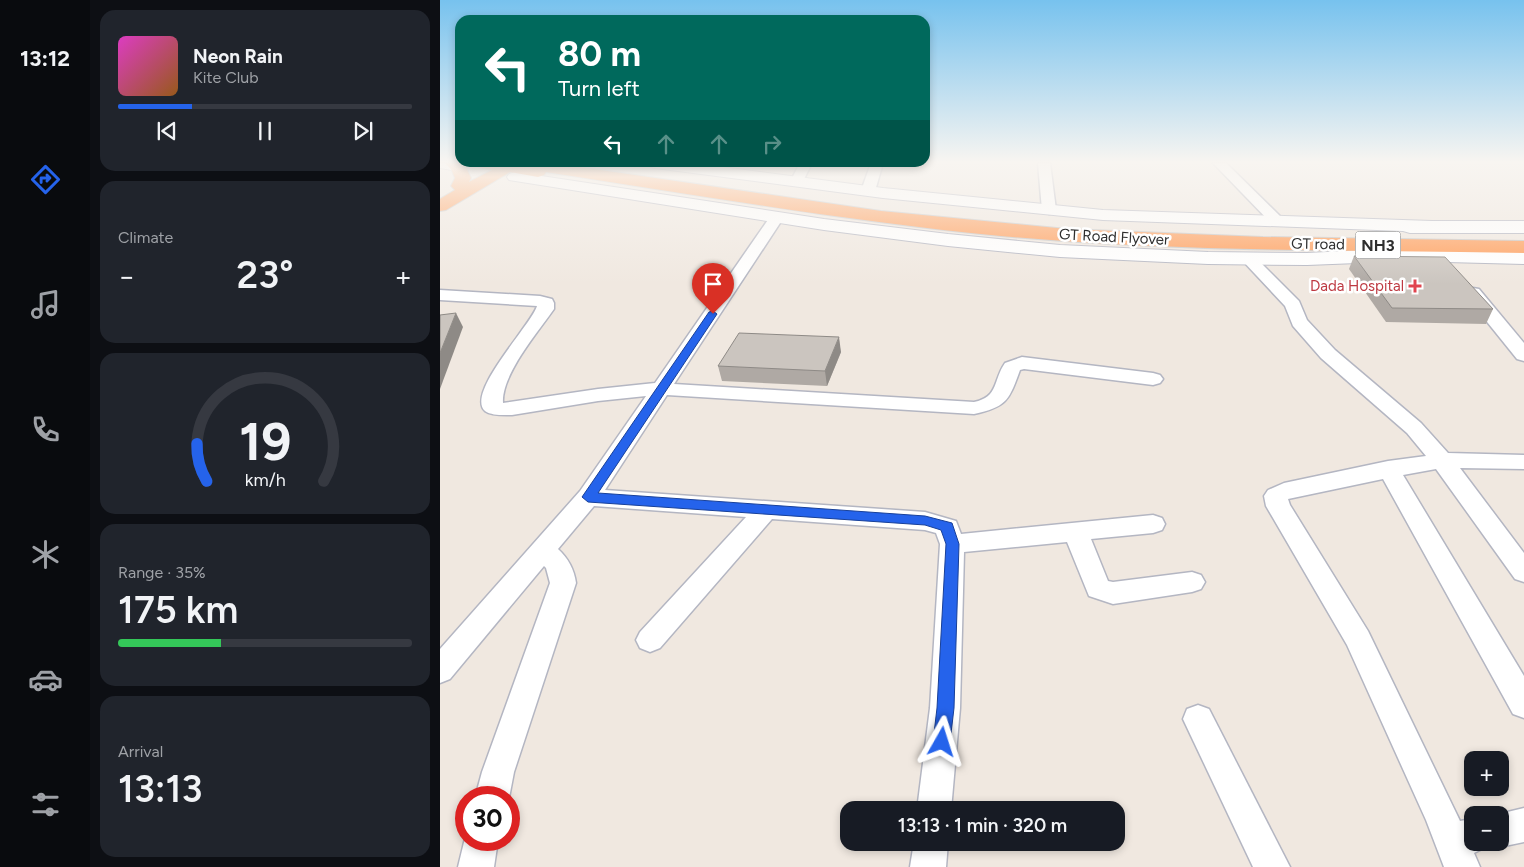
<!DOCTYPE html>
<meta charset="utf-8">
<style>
body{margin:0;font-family:Figtree,sans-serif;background:#20242c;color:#f1f3f6;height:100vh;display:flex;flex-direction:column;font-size:19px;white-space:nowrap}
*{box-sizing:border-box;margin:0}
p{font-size:16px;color:#9ea1a6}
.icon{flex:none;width:28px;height:28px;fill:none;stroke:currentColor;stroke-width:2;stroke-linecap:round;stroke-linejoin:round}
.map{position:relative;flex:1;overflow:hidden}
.details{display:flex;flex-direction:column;gap:10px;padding:10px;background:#0d0f14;width:350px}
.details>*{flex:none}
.guide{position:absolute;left:15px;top:15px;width:475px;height:152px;border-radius:15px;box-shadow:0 2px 8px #0003;background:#00695c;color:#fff;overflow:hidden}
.fabs{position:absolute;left:1024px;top:751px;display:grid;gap:10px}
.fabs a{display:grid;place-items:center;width:45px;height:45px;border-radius:10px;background:#171b24;box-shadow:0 2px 8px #0003;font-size:25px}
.speed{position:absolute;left:15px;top:786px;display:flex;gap:10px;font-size:25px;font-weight:700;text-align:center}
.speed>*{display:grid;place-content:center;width:65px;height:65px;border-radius:50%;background:#171b24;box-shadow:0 2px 8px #0003;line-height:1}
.speed .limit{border:8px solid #d22;background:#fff;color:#111}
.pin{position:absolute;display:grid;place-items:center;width:42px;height:42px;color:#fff;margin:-51px -21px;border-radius:50% 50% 50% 0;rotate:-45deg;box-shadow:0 0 5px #0007}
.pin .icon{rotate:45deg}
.me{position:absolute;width:55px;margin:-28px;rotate:6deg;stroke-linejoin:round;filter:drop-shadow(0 0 4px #0008)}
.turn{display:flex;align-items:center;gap:18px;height:105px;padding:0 20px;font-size:22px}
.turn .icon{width:65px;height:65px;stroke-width:2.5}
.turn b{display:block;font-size:35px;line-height:42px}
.lanes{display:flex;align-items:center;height:48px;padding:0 20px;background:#0003;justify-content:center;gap:25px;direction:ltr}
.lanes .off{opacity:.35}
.big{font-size:38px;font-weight:600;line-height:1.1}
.details .widget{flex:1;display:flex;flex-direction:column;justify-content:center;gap:8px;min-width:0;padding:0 18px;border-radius:15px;background:#20242c}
.details .dial{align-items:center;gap:0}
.dial svg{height:130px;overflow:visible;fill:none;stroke:#363941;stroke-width:7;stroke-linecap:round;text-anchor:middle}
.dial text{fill:#f1f3f6;stroke:none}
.song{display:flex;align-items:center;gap:15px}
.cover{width:60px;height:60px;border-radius:8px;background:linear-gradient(135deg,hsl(310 70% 55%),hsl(30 70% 35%))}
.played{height:5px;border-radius:2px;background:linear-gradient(90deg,#2563eb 25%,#363941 25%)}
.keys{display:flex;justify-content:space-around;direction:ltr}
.heat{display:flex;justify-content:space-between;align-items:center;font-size:28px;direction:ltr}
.charge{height:8px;border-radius:4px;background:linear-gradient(90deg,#34c759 35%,#363941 0)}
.trip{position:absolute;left:400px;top:801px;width:285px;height:50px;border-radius:15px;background:#171b24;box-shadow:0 2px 8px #0003;font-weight:600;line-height:50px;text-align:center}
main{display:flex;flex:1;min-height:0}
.menu{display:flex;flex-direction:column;width:90px;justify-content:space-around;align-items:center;background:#090b0e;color:#9ea1a6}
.menu .icon{width:35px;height:35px}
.menu .current{color:#2563eb}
.menu b{font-size:22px;color:#f1f3f6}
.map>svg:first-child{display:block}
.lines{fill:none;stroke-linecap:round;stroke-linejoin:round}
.street-casing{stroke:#b4b6c2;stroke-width:3}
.secondary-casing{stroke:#b4b6c2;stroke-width:2}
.highway-casing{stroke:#c9c9c9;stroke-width:2}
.street{fill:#fff;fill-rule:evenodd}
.secondary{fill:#fff;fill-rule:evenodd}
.highway{fill:#ff9e5b;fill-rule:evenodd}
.wall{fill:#afa9a4}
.shaded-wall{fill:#8e8a86}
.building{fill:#cbc5bf;stroke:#8e8a86}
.route{fill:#2563eb;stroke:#184099}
.health-dot{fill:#e0444e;stroke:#fff;stroke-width:2}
.labels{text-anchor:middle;stroke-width:5;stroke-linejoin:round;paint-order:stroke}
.far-street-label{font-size:15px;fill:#2e2e2e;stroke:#fff}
.far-health-label{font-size:15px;fill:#be3a42;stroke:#fff;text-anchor:end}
.shield{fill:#fff;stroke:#6d6d6d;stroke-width:1}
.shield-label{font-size:16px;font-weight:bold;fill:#2e2e2e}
</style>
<main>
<nav class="menu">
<b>13:12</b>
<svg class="icon current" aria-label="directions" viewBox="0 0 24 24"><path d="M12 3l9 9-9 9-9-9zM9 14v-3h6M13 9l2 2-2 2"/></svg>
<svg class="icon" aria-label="music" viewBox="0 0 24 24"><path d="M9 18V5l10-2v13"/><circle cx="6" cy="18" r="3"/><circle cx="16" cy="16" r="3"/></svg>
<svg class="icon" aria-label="phone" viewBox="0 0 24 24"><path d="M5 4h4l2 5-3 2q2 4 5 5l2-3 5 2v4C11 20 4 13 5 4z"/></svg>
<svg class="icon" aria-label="climate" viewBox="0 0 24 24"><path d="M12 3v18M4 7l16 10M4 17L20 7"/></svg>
<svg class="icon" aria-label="car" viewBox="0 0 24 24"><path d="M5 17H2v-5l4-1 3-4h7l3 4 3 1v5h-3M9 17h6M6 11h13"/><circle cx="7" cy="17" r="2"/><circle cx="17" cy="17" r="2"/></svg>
<svg class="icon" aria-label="filters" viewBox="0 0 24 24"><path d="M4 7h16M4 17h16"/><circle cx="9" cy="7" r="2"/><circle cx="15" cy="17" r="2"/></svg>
</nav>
<section class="details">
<div class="widget">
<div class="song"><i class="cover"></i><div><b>Neon Rain</b><p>Kite Club</p></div></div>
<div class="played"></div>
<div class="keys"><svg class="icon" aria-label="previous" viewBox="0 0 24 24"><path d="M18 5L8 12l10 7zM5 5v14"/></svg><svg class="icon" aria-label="pause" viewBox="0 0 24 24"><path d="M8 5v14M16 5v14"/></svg><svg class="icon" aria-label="next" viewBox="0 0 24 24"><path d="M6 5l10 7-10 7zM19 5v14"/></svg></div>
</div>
<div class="widget"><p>Climate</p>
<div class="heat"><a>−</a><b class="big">23°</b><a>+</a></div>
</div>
<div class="widget dial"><svg viewBox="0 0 100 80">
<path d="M14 69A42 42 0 1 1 86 69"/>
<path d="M14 69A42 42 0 0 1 8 46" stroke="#2563eb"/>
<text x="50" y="56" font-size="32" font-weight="700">19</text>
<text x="50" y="72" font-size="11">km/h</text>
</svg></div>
<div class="widget"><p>Range · 35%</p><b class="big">175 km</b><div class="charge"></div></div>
<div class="widget"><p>Arrival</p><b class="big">13:13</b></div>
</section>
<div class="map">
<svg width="1084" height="867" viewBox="0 0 1084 867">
<rect width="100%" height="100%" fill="#f0e8e0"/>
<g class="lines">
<!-- street casing -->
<g class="street-casing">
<g id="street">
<polygon points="360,163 372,163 361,185 351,185 350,182"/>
<polygon points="431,163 443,163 435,191 428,195 421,191"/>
<polygon points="598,163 610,163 616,210 614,213 609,214 602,210"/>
<polygon points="773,163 786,163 842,218 844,221 842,224 832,224"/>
<path d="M337,213L344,217L234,384L534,402C559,397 553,380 565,363L582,357L713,373L720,375L723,379L720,383L713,385L584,369L580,370C569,400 567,407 534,414L227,395L165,490L485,512L516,521L521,534L713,515L722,518L725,524L722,530L713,533L651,539L668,581L673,582L752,572L761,575L765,582L761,589L752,592L673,604L649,596L627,542L524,552L520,708L511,810H477L490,708L500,544L496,533L485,530L332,519L220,648L210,652L200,648L196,640L200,632L306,517L154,506L118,549C128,558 134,569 136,583L74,772L69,798H35L42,772L110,583L106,568L104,566L10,679L0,683V649L140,491L206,396L158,401L72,415C64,415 52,416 45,411C25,393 92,324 97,306L0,300V290L100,296L112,299L114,303V309C98,332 61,375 63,403L158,389L215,383L332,214Z"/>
<polygon points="809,254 814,256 859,301 867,320 895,350 981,423 1008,453 1084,455 1084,469 1020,468 1084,553 1084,582 1075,579 996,469 963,475 1084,676 1084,718 1073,714 943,479 848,499 850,505 928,631 1020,821 1032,819 1032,842 1047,842 1044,848 1034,853 1040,867 1004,867 986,820 907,645 826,506 824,496 828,490 844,483 948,461 986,456 967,433 881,358 853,326 845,306 801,259 804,256"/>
<polygon points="1033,288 1039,289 1084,343 1084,361 1077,359 1027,297 1025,293 1027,289"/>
<polygon points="758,705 769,709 850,867 813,867 743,719 747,709"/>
<polygon points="1084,808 1084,842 1060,847 1049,842 1060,842 1060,815 1055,815"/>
<polygon points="26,834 26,840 58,840 54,867 18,867"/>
<polygon points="474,842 508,842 506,867 470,867"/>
</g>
</g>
<!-- secondary casing -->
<g class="secondary-casing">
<g id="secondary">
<polygon points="0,163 24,163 26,166 24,169 18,171 0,168"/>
<polygon points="207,163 252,163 443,188 663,210 992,221 1084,221 1084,233 970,233 963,231 663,220 443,198 215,168 209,166"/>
<polygon points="75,172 384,219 508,234 620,245 768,252 867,253 948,249 1084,252 1084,264 968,261 867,265 768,264 620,257 508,246 384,230 69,180 67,177 69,174"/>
</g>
</g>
<!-- highway casing -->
<g class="highway-casing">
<path id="highway" d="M5,163H24L31,178L29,182L52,170L34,166L32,163H113L441,211L627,229L823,237L1084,241V253C910,250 734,252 561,236C408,221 257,195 106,172L104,175L98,177L70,172L6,210L0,211V199L15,190L11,186L15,178L11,169Z"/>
</g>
<!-- street -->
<use href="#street" class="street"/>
<!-- secondary -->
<use href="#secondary" class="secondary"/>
<!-- highway -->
<use href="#highway" class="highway"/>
</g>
<!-- wall -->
<g class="wall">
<polygon points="914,256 1053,309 1046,324 946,322 909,269"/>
<polygon points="401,352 387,386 282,381 278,366"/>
</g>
<!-- shaded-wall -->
<g class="shaded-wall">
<polygon points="16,313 23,327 0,389 0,353"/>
<polygon points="399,337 401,352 387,386 385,371"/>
</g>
<!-- building -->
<g class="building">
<polygon points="914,256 1005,257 1053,309 952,308"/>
<polygon points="16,313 0,353 0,315"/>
<polygon points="299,333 399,337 385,371 278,366"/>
</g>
<!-- sky -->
<linearGradient id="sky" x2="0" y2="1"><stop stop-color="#77c2ee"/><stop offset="0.57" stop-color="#f8f5f1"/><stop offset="1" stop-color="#f8f5f1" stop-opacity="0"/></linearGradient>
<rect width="1084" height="284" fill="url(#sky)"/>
<!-- route -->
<polygon class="route" points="273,311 277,314 158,493 485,516 512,523 519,544 514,708 510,742 508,748 502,750 496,748 493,742 497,708 506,544 501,530 485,525 148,502 142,497 269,312"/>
<!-- markers -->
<path class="health-dot" d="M972.5 278.5h5v5h5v5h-5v5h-5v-5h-5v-5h5z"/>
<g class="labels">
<!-- far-street labels -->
<g class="far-street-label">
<text transform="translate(674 237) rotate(3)" y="5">GT Road Flyover</text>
<text transform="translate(878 244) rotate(1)" y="5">GT road</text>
</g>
<!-- far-health labels -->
<g class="far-health-label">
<text x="964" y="291">Dada Hospital</text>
</g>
<!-- shield labels -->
<rect class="shield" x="915.5" y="231.5" width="45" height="27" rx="4"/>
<g class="shield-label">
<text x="938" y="251">NH3</text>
</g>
</g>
</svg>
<div class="fabs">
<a>+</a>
<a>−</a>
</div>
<div class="speed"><div class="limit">30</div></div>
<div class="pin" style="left:273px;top:314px;background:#d93025"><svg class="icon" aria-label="arrive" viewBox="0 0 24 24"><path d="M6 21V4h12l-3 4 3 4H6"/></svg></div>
<svg class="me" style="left:502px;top:742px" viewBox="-20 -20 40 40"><path d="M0-17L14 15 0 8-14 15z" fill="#2563eb" stroke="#fff" stroke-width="4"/></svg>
<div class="trip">13:13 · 1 min · 320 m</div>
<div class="guide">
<div class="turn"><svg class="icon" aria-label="left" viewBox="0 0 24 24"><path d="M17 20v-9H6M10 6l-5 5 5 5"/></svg><div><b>80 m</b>Turn left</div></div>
<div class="lanes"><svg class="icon" aria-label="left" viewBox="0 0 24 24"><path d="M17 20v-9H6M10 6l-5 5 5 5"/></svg><svg class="icon off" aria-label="ahead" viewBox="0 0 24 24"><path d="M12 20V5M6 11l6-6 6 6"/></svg><svg class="icon off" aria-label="ahead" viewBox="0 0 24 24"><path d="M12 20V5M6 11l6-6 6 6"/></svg><svg class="icon off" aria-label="right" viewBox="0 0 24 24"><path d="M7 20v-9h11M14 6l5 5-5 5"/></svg></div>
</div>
</div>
</main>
